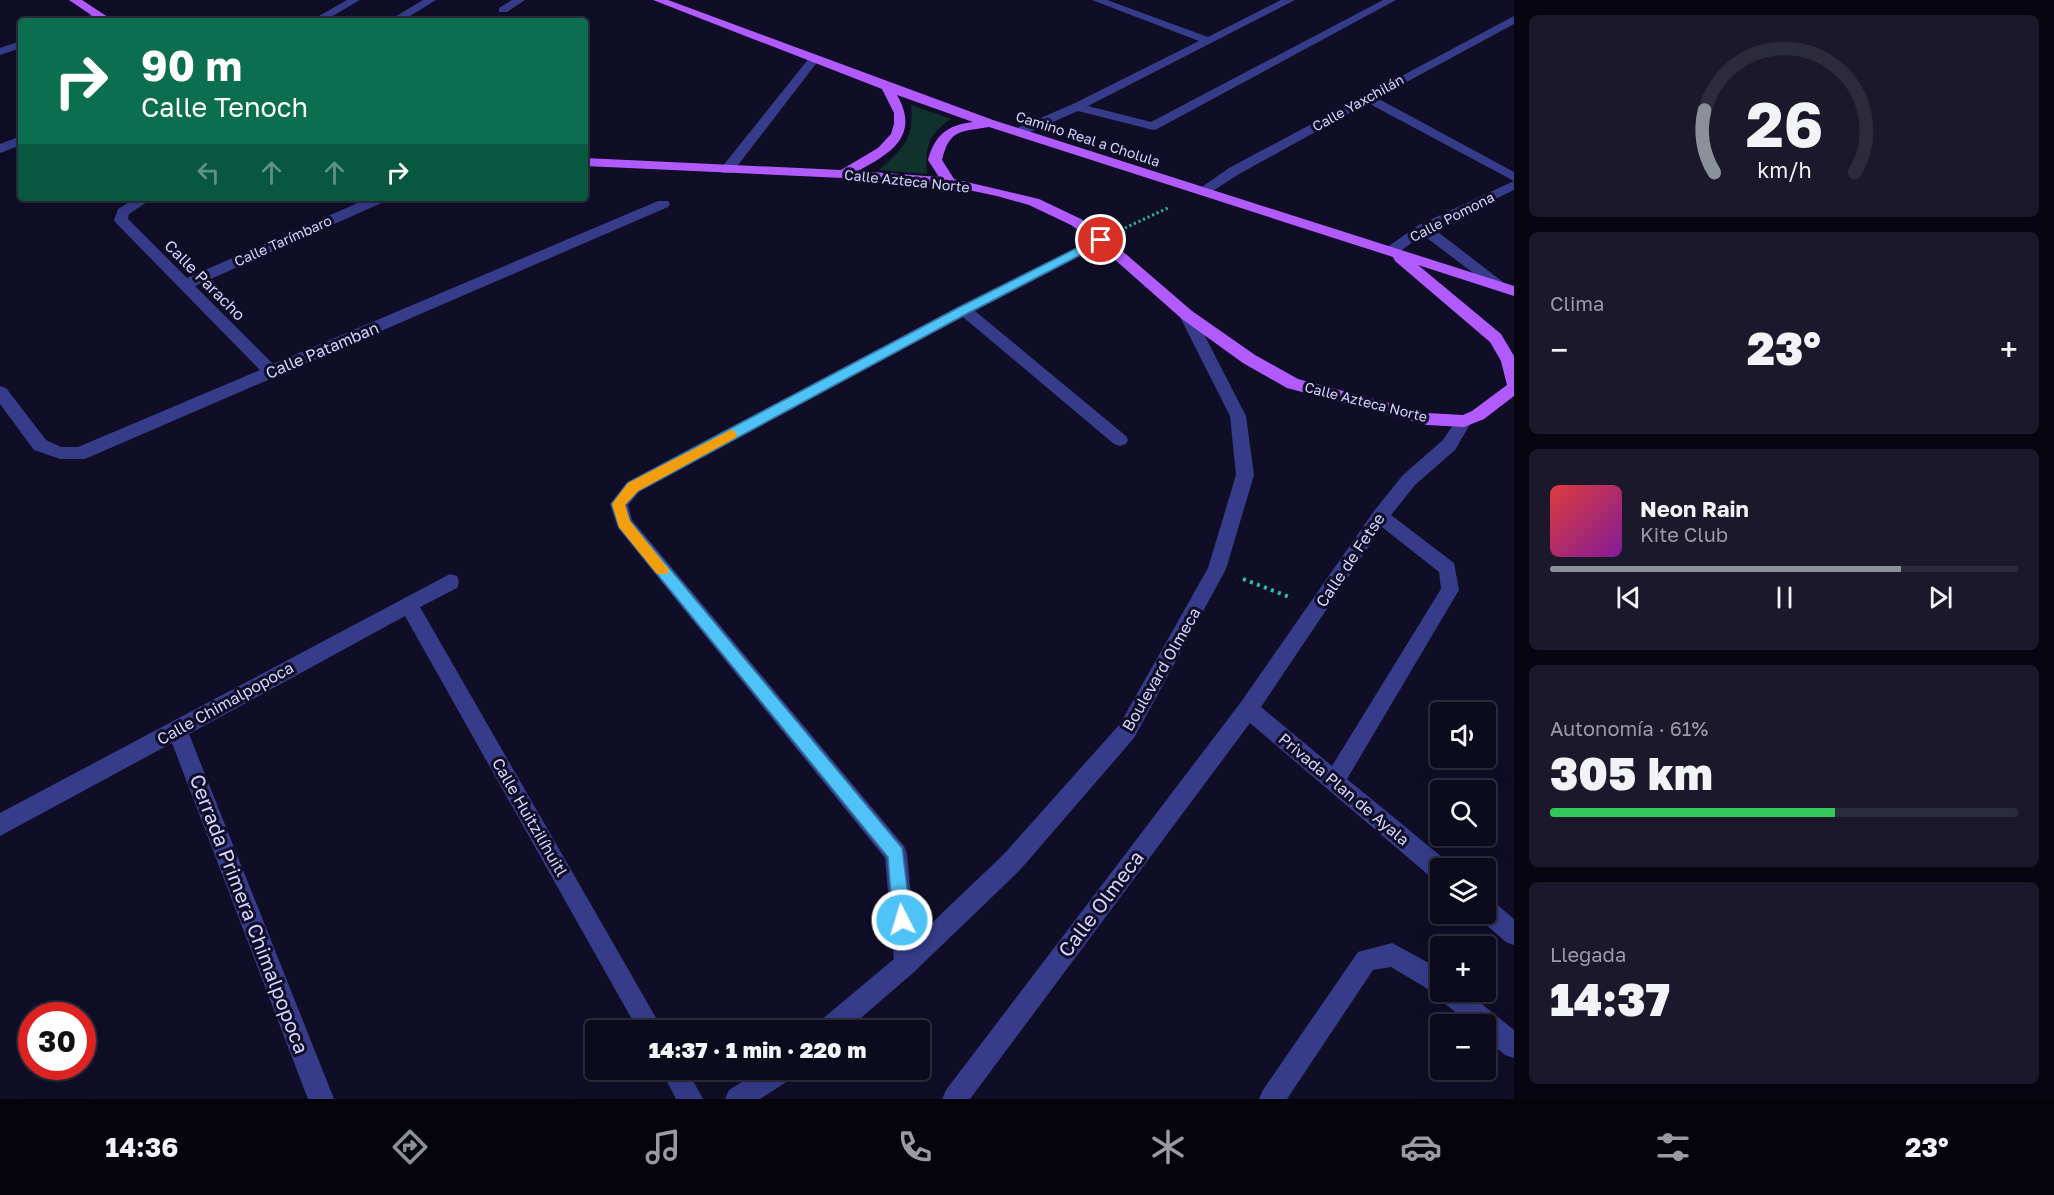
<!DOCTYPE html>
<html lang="es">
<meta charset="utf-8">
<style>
body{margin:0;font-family:"Golos Text",sans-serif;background:#1a182a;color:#f1f3f6;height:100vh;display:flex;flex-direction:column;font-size:22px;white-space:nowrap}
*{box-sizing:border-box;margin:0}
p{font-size:20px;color:#9a9aa4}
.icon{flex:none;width:33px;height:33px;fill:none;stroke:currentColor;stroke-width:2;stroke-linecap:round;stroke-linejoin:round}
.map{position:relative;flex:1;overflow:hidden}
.drawer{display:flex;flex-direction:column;gap:15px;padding:15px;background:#070610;width:540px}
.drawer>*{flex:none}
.top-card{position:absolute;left:18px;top:18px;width:570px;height:183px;border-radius:6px;box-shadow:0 6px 24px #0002,0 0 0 2px #2c2b3b;background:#0b6e4f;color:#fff;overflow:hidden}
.controls{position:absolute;left:1430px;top:702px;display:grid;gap:12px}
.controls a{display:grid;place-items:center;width:66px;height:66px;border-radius:6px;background:#0c0a1d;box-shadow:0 6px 24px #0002,0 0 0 2px #2c2b3b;font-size:30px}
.speed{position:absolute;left:18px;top:1002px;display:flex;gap:12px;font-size:30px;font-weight:700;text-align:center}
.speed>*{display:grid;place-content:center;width:78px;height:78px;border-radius:50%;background:#0c0a1d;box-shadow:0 6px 24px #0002,0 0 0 2px #2c2b3b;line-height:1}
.speed .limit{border:9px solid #d22;background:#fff;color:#111}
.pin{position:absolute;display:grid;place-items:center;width:51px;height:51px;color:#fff;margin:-26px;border:3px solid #fff;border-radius:50%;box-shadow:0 2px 6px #0007}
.me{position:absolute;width:66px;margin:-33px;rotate:355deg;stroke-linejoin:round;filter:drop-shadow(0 0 4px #0008)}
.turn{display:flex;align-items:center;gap:21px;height:126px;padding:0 24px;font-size:27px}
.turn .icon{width:78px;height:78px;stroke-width:2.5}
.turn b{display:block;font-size:42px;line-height:51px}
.lanes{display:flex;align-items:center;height:57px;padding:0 24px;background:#0003;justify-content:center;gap:30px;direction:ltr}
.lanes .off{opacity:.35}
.big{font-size:45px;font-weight:800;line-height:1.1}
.drawer .card{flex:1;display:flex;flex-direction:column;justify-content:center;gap:9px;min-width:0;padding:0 21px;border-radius:9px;background:#1a182a}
.drawer .dial{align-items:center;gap:0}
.dial svg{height:156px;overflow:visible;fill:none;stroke:#2c2b3b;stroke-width:7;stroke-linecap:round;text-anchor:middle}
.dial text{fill:#f1f3f6;stroke:none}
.song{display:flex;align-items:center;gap:18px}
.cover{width:72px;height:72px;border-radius:9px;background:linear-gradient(135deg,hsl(0 70% 55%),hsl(290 70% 35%))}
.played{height:6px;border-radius:3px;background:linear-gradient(90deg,#8c9099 75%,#2c2b3b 75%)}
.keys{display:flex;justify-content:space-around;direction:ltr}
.heat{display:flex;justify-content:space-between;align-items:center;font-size:33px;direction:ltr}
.charge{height:9px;border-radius:4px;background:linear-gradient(90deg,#34c759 61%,#2c2b3b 0)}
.trip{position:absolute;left:585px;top:1020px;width:345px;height:60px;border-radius:6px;background:#0c0a1d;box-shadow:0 6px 24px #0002,0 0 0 2px #2c2b3b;font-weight:800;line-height:60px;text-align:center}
.dock{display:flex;height:96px;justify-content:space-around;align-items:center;background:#05040c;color:#9a9aa4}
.dock .icon{width:42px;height:42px}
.dock .on{color:#8c9099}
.dock b{font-size:27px;color:#f1f3f6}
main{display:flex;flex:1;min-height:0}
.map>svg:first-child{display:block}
.green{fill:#11312d}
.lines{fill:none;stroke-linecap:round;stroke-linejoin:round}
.path-far1{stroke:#29bfa6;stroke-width:3;stroke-dasharray:2 3;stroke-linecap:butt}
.path{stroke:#29bfa6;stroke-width:4;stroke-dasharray:3 4.5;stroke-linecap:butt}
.minor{fill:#363c89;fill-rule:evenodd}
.major{fill:#b15bff;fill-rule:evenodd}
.route{fill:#4fc3f7;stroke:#337fa1;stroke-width:1.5}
.slow{fill:#f59e0b}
.labels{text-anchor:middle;stroke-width:6;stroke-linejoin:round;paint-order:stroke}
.far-street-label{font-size:14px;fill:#d4d4ff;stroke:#100e27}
.street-label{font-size:16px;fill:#d4d4ff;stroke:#100e27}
.near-street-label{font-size:20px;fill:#d4d4ff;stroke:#100e27}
</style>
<main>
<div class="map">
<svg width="1514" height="1099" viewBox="0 0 1514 1099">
<rect width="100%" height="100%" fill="#100e27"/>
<!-- green -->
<path class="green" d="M911,105L951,119C928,134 925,147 927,174L879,170C902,150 915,138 911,105Z"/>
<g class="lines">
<!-- path-far1 -->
<polyline class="path-far1" points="1125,228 1170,207"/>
<!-- path -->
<polyline class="path" points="1243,579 1292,598"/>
<!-- minor -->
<g class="minor">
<polygon points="347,0 360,0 324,21 310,21"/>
<polygon points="423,0 436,0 402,21 388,21"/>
<polygon points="512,0 525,0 507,12 499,12 499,8"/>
<polygon points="1092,0 1107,0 1208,37 1281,0 1295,0 1088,106 1151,122 1383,0 1396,0 1157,129 1153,130 1078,111 1023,135 1015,135 1013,132 1015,129 1073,104 1199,41"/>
<path d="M98,12L104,15C96,22 86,21 76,21Z"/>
<polygon points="1514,16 1514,24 1377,98 1514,172 1514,190 1434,229 1503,282 1505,285 1503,288 1493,288 1423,235 1396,254 1386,254 1384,251 1386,248 1419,225 1514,181 1368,103 1239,174 1208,194 1203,195 1196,191 1229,168"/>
<polygon points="21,41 21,48 0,55 0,48"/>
<polygon points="814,55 820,59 818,61 732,173 722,173 720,170 722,167 810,57"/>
<polygon points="21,136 21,145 0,153 0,144"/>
<polygon points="136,198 153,198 129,214 128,219 187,278 369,198 388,198 386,201 195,286 273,364 658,201 668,201 670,204 668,207 85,459 60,459 34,450 0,404 0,386 6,388 46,440 61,447 78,447 260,370 116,223 114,220 118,209"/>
<polygon points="1101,235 1108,240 1106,243 975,311 1126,436 1128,440 1126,444 1120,446 1114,444 963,317 639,492 628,505 632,520 904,846 907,854 915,939 1004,854 1120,724 1208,568 1236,475 1230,416 1179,315 1182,311 1192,311 1246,416 1254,475 1226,569 1134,738 1020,870 914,972 847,1030 817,1030 820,1021 894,959 885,858 618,528 610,504 627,482 959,306"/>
<path d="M1464,415L1470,417L1472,421L1455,450L1415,485L1391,515L1454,563L1459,590L1347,779L1448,862L1450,868H1440V881L1432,878L1250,723L970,1099H942L946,1090L1241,702L1374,511L1403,475L1443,440L1458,417ZM1382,527L1439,572L1441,589L1332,766L1261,707Z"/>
<polygon points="450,574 457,576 459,582 457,588 420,607 663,1030 638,1030 405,616 189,734 334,1099 308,1099 172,743 0,836 0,813"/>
<polygon points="1485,898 1493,901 1514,919 1514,945 1506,942 1477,917 1476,914 1485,914"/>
<polygon points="1392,943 1440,969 1440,992 1467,992 1514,1030 1514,1058 1505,1055 1485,1038 1485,1024 1469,1024 1441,1000 1438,995 1391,967 1373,970 1287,1099 1259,1099 1263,1090 1358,952"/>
<polygon points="661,1070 687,1070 703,1099 676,1099"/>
<polygon points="761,1070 794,1070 791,1079 760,1099 725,1099 729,1090"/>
</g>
<!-- major -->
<g class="major">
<polygon points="69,0 82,0 114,21 100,21"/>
<path d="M653,0H668L993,120L1514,286V296L1418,265L1501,334L1514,356V396L1484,419L1464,427L1427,425L1287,388L1243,363L1182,319L1096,243L1071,225L1029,205L997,196L949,186L843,178L585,166V158L841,170L878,148L891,134L894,124V113L882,89ZM897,95L973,122C947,125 935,135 928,160L939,177L858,171C892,153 920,135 897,95ZM989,127L1393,257L1395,261L1490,342L1501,361L1507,385L1472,411L1463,415L1427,413L1298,379L1255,355L1192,311L1106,237L1081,219L1039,199L954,179L942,160C950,128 961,132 989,127Z"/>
</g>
</g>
<!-- route -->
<polygon class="route" points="1101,236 1105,237 1105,242 968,313 638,491 625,505 630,521 902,848 911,920 908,926 902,929 896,926 893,920 888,857 619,527 612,504 628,483 960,307"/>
<!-- slow -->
<polygon class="slow" points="731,430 735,431 737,435 735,438 638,491 625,505 630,521 669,570 667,574 657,574 619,527 612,504 628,483"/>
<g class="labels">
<!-- far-street labels -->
<g class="far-street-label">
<text transform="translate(1358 103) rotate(-29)" y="5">Calle Yaxchilán</text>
<text transform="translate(1088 139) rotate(18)" y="5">Camino Real a Cholula</text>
<text transform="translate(907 181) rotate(6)" y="5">Calle Azteca Norte</text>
<text transform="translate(1452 217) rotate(-27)" y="5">Calle Pomona</text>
<text transform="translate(283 241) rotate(-24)" y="5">Calle Tarímbaro</text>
<text transform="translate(1366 402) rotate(14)" y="5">Calle Azteca Norte</text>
</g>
<!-- street labels -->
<g class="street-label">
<text transform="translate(205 280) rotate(45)" y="6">Calle Paracho</text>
<text transform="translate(322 350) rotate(-23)" y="6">Calle Patamban</text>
<text transform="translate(1350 560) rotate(-56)" y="6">Calle de Fetse</text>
<text transform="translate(1161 669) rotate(-60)" y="6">Boulevard Olmeca</text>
<text transform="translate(225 703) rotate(-29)" y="6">Calle Chimalpopoca</text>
<text transform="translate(1344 789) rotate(40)" y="6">Privada Plan de Ayala</text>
<text transform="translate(530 817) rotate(60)" y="6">Calle Huitzilíhuitl</text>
</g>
<!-- near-street labels -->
<g class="near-street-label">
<text transform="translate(1101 904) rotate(-53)" y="7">Calle Olmeca</text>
<text transform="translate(249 914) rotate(69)" y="7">Cerrada Primera Chimalpopoca</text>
</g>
</g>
</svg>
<div class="controls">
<a><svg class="icon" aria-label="sound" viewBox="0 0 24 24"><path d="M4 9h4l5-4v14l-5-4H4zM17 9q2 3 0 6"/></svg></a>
<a><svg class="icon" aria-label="search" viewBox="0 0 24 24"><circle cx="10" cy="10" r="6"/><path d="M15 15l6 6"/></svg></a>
<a><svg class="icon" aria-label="layers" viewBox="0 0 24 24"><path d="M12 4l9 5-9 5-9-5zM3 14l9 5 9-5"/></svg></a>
<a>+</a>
<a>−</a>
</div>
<div class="speed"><div class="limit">30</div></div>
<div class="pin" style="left:1101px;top:240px;background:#d93025"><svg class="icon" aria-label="arrive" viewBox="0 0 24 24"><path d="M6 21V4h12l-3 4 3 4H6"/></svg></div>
<svg class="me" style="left:902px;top:920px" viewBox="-20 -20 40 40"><circle r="17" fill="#4fc3f7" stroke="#fff" stroke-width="3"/><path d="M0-11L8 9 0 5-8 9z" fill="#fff"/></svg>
<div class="trip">14:37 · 1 min · 220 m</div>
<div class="top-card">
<div class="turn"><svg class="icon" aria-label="right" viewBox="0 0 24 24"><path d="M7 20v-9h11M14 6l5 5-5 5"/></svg><div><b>90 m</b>Calle Tenoch</div></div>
<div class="lanes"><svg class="icon off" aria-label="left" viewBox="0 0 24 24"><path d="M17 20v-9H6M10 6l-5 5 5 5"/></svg><svg class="icon off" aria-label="ahead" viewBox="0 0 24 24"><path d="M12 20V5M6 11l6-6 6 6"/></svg><svg class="icon off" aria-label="ahead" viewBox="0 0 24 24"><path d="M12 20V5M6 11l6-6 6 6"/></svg><svg class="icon" aria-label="right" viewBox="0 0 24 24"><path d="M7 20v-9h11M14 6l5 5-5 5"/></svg></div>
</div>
</div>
<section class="drawer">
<div class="card dial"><svg viewBox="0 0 100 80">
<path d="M14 69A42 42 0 1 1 86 69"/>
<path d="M14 69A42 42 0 0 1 9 37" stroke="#8c9099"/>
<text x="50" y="56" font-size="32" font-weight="700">26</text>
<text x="50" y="72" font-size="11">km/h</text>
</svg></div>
<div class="card"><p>Clima</p>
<div class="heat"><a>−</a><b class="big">23°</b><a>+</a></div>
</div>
<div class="card">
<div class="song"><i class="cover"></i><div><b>Neon Rain</b><p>Kite Club</p></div></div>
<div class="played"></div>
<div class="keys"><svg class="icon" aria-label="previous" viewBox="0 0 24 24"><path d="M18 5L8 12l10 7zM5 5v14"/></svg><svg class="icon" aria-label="pause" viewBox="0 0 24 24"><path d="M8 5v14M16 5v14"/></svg><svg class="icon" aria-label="next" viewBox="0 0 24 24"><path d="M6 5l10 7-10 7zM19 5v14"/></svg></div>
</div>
<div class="card"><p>Autonomía · 61%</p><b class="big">305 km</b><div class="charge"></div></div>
<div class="card"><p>Llegada</p><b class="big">14:37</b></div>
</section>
</main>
<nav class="dock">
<b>14:36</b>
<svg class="icon on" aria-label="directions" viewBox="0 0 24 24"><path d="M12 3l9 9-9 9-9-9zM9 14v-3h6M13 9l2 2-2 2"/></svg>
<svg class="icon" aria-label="music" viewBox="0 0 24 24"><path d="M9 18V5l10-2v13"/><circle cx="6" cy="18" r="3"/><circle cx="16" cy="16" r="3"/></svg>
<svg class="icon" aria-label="phone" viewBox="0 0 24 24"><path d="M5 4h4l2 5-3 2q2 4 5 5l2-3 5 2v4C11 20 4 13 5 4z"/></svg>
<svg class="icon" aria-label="climate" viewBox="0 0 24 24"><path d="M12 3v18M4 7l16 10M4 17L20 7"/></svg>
<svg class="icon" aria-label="car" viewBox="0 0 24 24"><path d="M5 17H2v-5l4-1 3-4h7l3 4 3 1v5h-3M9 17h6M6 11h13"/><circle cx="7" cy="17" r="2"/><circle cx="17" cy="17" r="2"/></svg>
<svg class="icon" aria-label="filters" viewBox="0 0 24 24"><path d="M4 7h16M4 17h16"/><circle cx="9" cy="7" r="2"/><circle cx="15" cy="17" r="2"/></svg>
<b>23°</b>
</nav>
